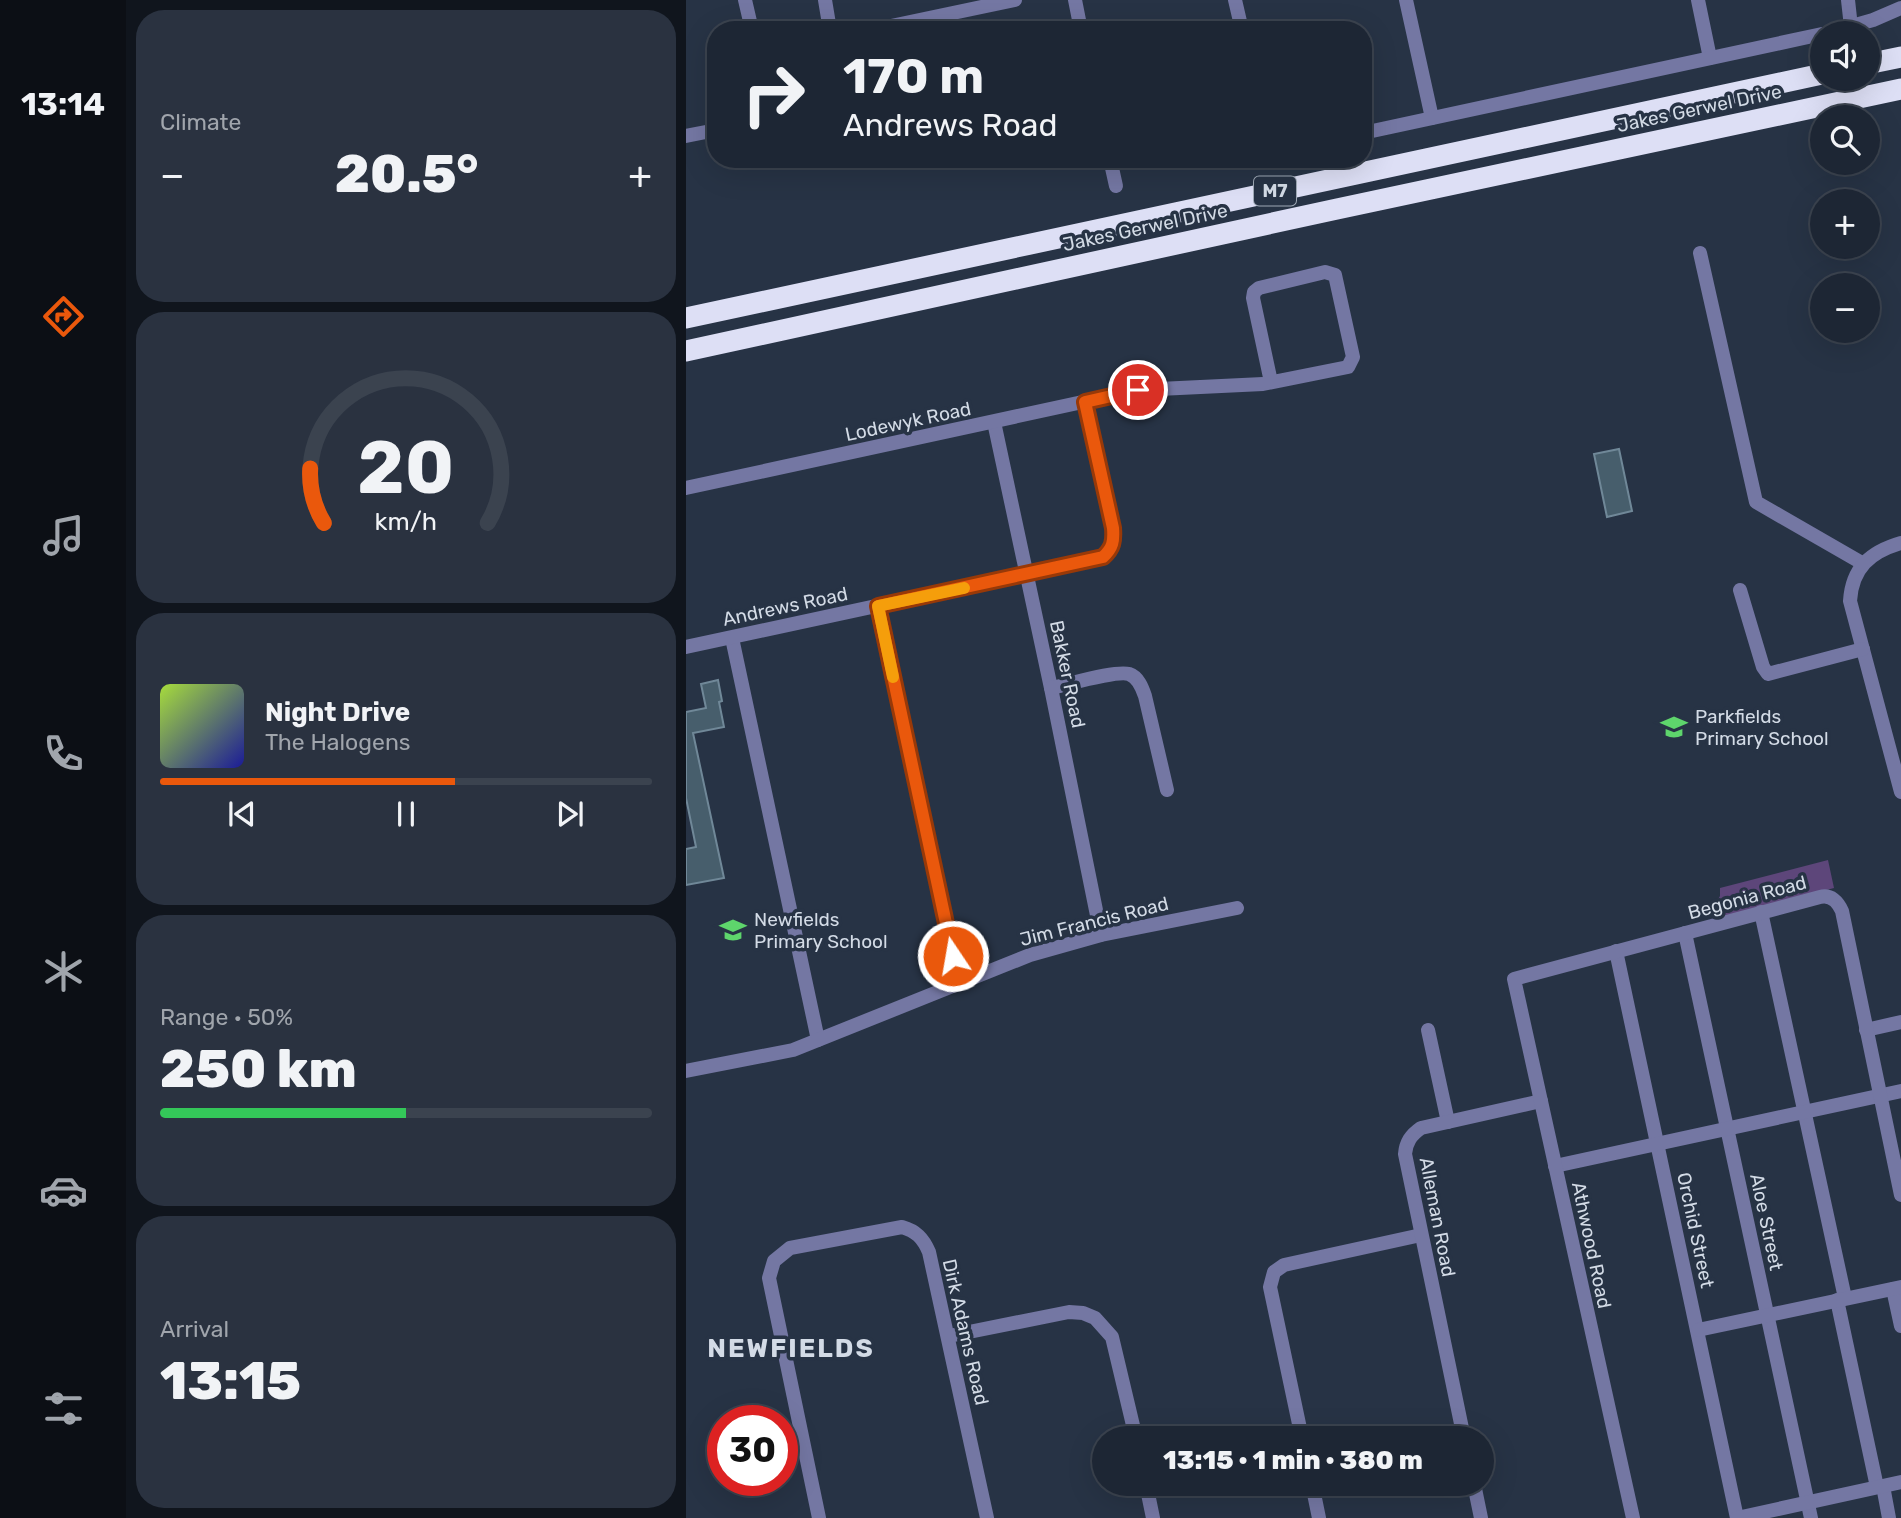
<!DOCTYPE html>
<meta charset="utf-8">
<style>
body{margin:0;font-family:Rubik,sans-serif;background:#2a3240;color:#f1f3f6;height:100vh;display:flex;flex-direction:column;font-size:26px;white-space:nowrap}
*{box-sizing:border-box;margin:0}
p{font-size:23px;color:#a0a5ac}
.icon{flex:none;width:38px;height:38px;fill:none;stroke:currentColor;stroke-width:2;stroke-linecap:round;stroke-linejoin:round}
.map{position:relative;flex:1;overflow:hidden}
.drawer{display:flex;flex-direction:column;gap:10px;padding:10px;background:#10151d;width:560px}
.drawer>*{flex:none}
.banner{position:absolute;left:21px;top:21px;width:665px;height:147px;border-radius:28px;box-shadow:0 7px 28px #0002,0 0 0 2px #3b434f;background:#1d2634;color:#f1f3f6;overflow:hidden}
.buttons{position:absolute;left:1124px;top:21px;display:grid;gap:14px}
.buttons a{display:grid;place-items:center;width:70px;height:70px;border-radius:50%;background:#1d2634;box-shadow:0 7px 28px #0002,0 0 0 2px #3b434f;font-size:35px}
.speed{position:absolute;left:21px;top:1405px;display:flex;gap:14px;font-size:35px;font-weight:700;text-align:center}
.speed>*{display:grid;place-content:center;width:91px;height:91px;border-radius:50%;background:#1d2634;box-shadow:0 7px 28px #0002,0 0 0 2px #3b434f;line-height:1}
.speed .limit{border:10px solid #d22;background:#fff;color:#111}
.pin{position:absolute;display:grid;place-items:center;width:60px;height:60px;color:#fff;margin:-30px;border:4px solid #fff;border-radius:50%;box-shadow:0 2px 7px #0007}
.me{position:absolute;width:77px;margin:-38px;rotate:348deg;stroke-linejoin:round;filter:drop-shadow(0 0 5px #0008)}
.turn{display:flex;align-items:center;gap:24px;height:147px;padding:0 21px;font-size:32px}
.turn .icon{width:91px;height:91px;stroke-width:2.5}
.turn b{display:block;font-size:49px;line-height:60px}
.big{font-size:52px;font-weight:800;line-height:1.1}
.drawer .widget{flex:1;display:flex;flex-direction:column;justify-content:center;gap:10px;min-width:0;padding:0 24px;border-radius:28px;background:#2a3240}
.drawer .dial{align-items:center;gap:0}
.dial svg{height:182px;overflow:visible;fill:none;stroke:#3b434f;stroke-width:7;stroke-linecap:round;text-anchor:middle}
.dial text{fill:#f1f3f6;stroke:none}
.song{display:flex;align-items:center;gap:21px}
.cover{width:84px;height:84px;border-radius:10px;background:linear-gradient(135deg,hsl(80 70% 55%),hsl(240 70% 35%))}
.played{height:7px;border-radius:4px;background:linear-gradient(90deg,#ea580c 60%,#3b434f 60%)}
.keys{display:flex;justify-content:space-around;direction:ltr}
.heat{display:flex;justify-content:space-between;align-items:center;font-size:38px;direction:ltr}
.charge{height:10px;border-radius:5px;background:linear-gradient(90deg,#34c759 50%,#3b434f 0)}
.trip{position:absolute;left:406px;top:1426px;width:402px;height:70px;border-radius:35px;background:#1d2634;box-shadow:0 7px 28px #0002,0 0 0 2px #3b434f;font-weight:800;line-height:70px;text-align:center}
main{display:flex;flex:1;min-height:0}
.dock{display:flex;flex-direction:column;width:126px;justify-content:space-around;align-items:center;background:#0c0f15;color:#a0a5ac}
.dock .icon{width:49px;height:49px}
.dock .active{color:#ea580c}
.dock b{font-size:32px;color:#f1f3f6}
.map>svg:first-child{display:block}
.green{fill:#5d467a}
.building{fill:#475e6c;stroke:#708898;stroke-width:2}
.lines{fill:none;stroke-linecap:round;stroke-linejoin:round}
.minor{stroke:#7477a3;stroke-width:14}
.highway{stroke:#dddff5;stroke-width:21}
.route-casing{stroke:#983908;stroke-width:18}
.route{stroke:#ea580c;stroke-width:12}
.slow{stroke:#f59e0b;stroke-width:12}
.labels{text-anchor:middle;stroke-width:7;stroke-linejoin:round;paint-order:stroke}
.shield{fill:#273345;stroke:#9fa9b6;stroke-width:2}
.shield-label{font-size:18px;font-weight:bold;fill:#d3dbe6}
.street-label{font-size:19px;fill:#d3dbe6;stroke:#273345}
.poi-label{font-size:19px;fill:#d3dbe6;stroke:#273345;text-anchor:start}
.district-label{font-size:26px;font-weight:bold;letter-spacing:2px;fill:#d3dbe6;stroke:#273345}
</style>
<main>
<nav class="dock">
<b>13:14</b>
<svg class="icon active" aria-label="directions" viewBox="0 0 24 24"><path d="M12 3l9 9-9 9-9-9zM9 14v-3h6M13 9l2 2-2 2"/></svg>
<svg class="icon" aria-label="music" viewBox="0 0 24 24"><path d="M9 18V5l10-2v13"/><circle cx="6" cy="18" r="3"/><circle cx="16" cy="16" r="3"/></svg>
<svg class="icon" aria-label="phone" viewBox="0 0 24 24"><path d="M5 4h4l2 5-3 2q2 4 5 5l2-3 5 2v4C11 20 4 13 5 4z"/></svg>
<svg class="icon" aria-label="climate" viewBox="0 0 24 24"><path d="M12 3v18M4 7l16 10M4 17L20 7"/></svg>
<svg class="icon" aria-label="car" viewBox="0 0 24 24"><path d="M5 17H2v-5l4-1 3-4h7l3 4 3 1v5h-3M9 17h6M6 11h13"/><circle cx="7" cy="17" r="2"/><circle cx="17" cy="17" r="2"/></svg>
<svg class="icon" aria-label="filters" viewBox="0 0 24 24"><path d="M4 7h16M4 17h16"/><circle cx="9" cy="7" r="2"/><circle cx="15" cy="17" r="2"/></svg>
</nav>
<section class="drawer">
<div class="widget"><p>Climate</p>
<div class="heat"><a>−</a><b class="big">20.5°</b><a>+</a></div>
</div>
<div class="widget dial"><svg viewBox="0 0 100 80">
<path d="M14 69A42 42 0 1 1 86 69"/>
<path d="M14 69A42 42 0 0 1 8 45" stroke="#ea580c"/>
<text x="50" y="56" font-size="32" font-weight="700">20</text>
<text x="50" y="72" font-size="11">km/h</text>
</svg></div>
<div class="widget">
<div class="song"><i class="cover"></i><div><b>Night Drive</b><p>The Halogens</p></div></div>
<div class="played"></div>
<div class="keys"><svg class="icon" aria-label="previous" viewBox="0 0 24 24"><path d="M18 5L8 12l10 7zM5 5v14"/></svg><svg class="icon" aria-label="pause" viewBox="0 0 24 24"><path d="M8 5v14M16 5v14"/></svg><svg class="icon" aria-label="next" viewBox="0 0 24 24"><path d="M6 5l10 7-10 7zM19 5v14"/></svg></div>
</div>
<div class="widget"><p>Range · 50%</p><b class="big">250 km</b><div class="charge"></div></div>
<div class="widget"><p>Arrival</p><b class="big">13:15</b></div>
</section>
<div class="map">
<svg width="1215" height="1518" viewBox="0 0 1215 1518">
<rect width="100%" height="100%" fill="#273345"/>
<!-- green -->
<polygon class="green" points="1142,860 1148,888 1031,919 1028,906 1034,896 1034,888"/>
<!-- building -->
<g class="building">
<polygon points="933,449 946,511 921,517 908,454"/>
<polygon points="32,680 36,701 33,702 38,727 7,733 38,878 0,885 0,849 10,847 0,798 0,712 20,708 15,684"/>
</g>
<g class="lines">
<!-- minor -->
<g class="minor">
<polyline points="59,0 66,30"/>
<polyline points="139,0 144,30"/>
<polyline points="389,0 395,30"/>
<polyline points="549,0 556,30"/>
<polyline points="720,0 746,118"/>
<polyline points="1012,0 1024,58"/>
<polyline points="1162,0 1165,27"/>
<polyline points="186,30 329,0"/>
<polyline points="1141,33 1187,20 1215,8"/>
<polyline points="677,133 1136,34"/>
<polyline points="0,136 30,130"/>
<polyline points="424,159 430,186"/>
<polyline points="1014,253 1070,502 1176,563"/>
<polyline points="308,422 365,688 415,935"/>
<polyline points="0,488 452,390 577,384 662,367 667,357 649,275 639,272 573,288 568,292 567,298 585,382"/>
<path d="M1215,543C1184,552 1166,568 1164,601L1215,792"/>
<polyline points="1054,590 1077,667 1082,674 1177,649"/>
<polyline points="192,606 273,983"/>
<polyline points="46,638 132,1040"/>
<path d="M0,647L417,557C427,548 427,541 427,528L399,402"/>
<path d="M365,688C381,685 430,670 443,674C452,677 456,687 459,696L481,790"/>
<polyline points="1075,912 1159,1298"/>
<polyline points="999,933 1125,1518"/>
<polyline points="930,951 1051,1518"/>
<polyline points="742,1030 762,1122"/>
<polyline points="1180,1030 1215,1022"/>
<polyline points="0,1071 107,1050 344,955 415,935 551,908"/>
<polyline points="869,1166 1215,1091"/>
<polyline points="1207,1289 1215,1326"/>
<polyline points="1151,1300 1191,1487"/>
<polyline points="1012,1330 1215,1287"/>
<polyline points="263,1336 383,1312 397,1313 409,1318 426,1337 450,1438"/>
<polyline points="616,1438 584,1287 588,1272 598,1265 735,1235"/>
<path d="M778,1438L719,1154C720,1142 725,1135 735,1128L855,1101"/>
<polyline points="460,1484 467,1518"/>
<polyline points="626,1484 633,1518"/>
<polyline points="788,1484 795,1518"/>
<polyline points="1197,1486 1203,1518"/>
<path d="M133,1518L83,1278L88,1261L104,1248L216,1227C230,1231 237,1238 243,1252L301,1518"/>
<path d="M947,1518L828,979L1134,897C1145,894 1152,902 1156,911L1215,1195"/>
<polyline points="1051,1518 1215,1482"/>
</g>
<!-- highway -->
<g class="highway">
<polyline points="1181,64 1215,57"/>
<polyline points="0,318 1136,74"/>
<polyline points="0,351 651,209 1215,89"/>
</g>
</g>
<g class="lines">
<!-- route casing -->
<g class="route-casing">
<path id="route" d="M267,956L192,606L417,557C427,548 428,541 427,528L399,402L452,390"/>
</g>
<!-- route -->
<use href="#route" class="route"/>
<!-- slow -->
<polyline class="slow" points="207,677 192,606 278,588"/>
</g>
<!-- icons -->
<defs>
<g id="school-bare" transform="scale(2.1)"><path d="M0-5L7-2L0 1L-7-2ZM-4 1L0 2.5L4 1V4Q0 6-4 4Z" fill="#5ed56c" stroke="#273345" stroke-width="2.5" paint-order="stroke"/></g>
</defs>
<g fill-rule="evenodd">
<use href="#school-bare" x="988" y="727"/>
<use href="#school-bare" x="47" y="930"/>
</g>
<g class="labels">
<!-- shield labels -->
<rect class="shield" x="568" y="176.5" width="42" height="29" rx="5"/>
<g class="shield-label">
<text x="589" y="197">M7</text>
</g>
<!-- street labels -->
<g class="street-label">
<text transform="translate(1013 108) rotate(-12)" y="7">Jakes Gerwel Drive</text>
<text transform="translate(459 227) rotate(-12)" y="7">Jakes Gerwel Drive</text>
<text transform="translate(222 421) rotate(-12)" y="7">Lodewyk Road</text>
<text transform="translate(99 606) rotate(-12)" y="7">Andrews Road</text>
<text transform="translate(382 674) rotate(78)" y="7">Bakker Road</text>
<text transform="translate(1061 897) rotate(-15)" y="7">Begonia Road</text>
<text transform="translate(408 921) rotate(-14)" y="7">Jim Francis Road</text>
<text transform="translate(752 1217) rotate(79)" y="7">Alleman Road</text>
<text transform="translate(1081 1222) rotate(78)" y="7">Aloe Street</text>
<text transform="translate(1010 1230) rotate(78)" y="7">Orchid Street</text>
<text transform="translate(906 1245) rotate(78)" y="7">Athwood Road</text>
<text transform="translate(280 1332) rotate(77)" y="7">Dirk Adams Road</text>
</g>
<!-- poi labels -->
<g class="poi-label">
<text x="1009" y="723">Parkfields<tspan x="1009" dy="22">Primary School</tspan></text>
<text x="68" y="926">Newfields<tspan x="68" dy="22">Primary School</tspan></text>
</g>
<!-- district labels -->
<g class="district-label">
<text x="105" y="1357">NEWFIELDS</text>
</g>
</g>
</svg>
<div class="buttons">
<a><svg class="icon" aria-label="sound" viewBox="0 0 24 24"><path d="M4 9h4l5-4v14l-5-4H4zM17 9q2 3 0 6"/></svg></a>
<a><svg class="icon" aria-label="search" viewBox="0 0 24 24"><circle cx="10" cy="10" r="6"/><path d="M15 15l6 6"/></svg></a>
<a>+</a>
<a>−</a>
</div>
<div class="speed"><div class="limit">30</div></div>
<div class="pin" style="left:452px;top:390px;background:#d93025"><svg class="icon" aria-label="arrive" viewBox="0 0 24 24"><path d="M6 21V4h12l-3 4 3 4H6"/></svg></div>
<svg class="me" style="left:267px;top:956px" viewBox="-20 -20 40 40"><circle r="17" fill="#ea580c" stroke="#fff" stroke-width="3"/><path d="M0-11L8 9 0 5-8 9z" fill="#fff"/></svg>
<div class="trip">13:15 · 1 min · 380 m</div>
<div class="banner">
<div class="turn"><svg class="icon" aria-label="right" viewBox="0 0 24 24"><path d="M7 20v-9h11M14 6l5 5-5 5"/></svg><div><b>170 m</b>Andrews Road</div></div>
</div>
</div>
</main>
